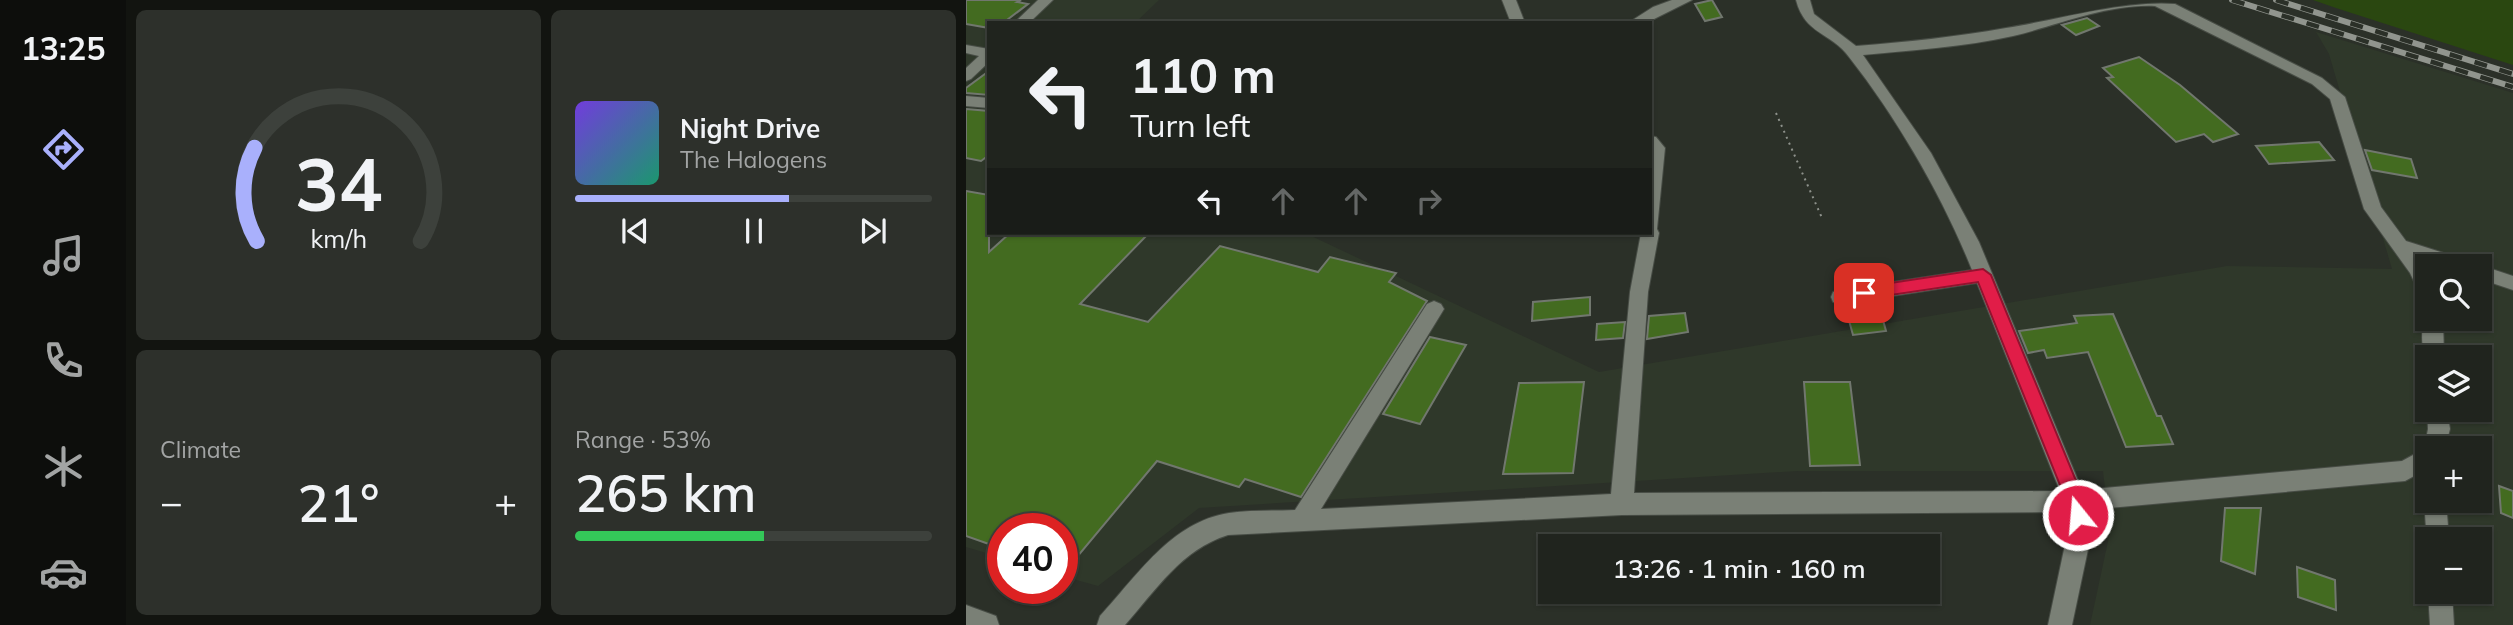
<!DOCTYPE html>
<meta charset="utf-8">
<style>
body{margin:0;font-family:Mulish,sans-serif;background:#2d302b;color:#f1f3f6;height:100vh;display:flex;flex-direction:column;font-size:26px;white-space:nowrap}
*{box-sizing:border-box;margin:0}
p{font-size:23px;color:#a2a4a4}
.icon{flex:none;width:38px;height:38px;fill:none;stroke:currentColor;stroke-width:2;stroke-linecap:round;stroke-linejoin:round}
.map{position:relative;flex:1;overflow:hidden}
.details{display:flex;flex-direction:column;gap:10px;padding:10px;background:#121410;width:840px}
.details>*{flex:none}
.hud{position:absolute;left:21px;top:21px;width:665px;height:214px;border-radius:0px;box-shadow:0 2px 5px #0004,0 0 0 2px #3d413c;background:#20241e;color:#f1f3f6;overflow:hidden}
.tools{position:absolute;left:1449px;top:254px;display:grid;gap:14px}
.tools a{display:grid;place-items:center;width:77px;height:77px;border-radius:0px;background:#20241e;box-shadow:0 2px 5px #0004,0 0 0 2px #3d413c;font-size:35px}
.speed{position:absolute;left:21px;top:513px;display:flex;gap:14px;font-size:35px;font-weight:700;text-align:center}
.speed>*{display:grid;place-content:center;width:91px;height:91px;border-radius:50%;background:#20241e;box-shadow:0 2px 5px #0004,0 0 0 2px #3d413c;line-height:1}
.speed .limit{border:10px solid #d22;background:#fff;color:#111}
.pin{position:absolute;display:grid;place-items:center;width:60px;height:60px;color:#fff;margin:-30px;border-radius:14px;box-shadow:0 4px 10px #0006}
.me{position:absolute;width:77px;margin:-38px;rotate:343deg;stroke-linejoin:round;filter:drop-shadow(0 0 5px #0008)}
.turn{display:flex;align-items:center;gap:24px;height:147px;padding:0 28px;font-size:32px}
.turn .icon{width:91px;height:91px;stroke-width:2.5}
.turn b{display:block;font-size:49px;line-height:60px}
.lanes{display:flex;align-items:center;height:66px;padding:0 28px;background:#0003;justify-content:center;gap:35px;direction:ltr}
.lanes .off{opacity:.35}
.big{font-size:52px;font-weight:600;line-height:1.1}
.details .widget{flex:1;display:flex;flex-direction:column;justify-content:center;gap:10px;min-width:0;padding:0 24px;border-radius:10px;background:#2d302b}
.details .dial{align-items:center;gap:0}
.dial svg{height:182px;overflow:visible;fill:none;stroke:#3d413c;stroke-width:7;stroke-linecap:round;text-anchor:middle}
.dial text{fill:#f1f3f6;stroke:none}
.song{display:flex;align-items:center;gap:21px}
.cover{width:84px;height:84px;border-radius:10px;background:linear-gradient(135deg,hsl(260 70% 55%),hsl(160 70% 35%))}
.played{height:7px;border-radius:4px;background:linear-gradient(90deg,#a9b0fc 60%,#3d413c 60%)}
.keys{display:flex;justify-content:space-around;direction:ltr}
.heat{display:flex;justify-content:space-between;align-items:center;font-size:38px;direction:ltr}
.charge{height:10px;border-radius:5px;background:linear-gradient(90deg,#34c759 53%,#3d413c 0)}
.details .tiles{flex:1;display:grid;gap:10px;grid-template-columns:repeat(2,1fr)}
.trip{position:absolute;left:572px;top:534px;width:402px;height:70px;border-radius:0px;background:#20241e;box-shadow:0 2px 5px #0004,0 0 0 2px #3d413c;font-weight:600;line-height:70px;text-align:center}
main{display:flex;flex:1;min-height:0}
.dock{display:flex;flex-direction:column;width:126px;justify-content:space-around;align-items:center;background:#0d0e0c;color:#a2a4a4}
.dock .icon{width:49px;height:49px}
.dock .current{color:#a9b0fc}
.dock b{font-size:32px;color:#f1f3f6}
.map>svg:first-child{display:block}
.built{fill:#2f382a;fill-rule:evenodd}
.green{fill:#2a4710}
.building{fill:#436b20;stroke:#71776e;stroke-width:2}
.lines{fill:none;stroke-linecap:round;stroke-linejoin:round}
.minor-casing{stroke:#474c45;stroke-width:2}
.path{stroke:#8e928c;stroke-width:2;stroke-dasharray:2 4.5;stroke-linecap:butt}
.minor{fill:#7a8076;fill-rule:evenodd}
.rail-casing{stroke:#91958e;stroke-width:6}
.rail{stroke:#2b3028;stroke-width:4.5;stroke-dasharray:13;stroke-linecap:butt}
.route{fill:#e11d48;stroke:#92132f;stroke-width:2}
</style>
<main>
<nav class="dock">
<b>13:25</b>
<svg class="icon current" aria-label="directions" viewBox="0 0 24 24"><path d="M12 3l9 9-9 9-9-9zM9 14v-3h6M13 9l2 2-2 2"/></svg>
<svg class="icon" aria-label="music" viewBox="0 0 24 24"><path d="M9 18V5l10-2v13"/><circle cx="6" cy="18" r="3"/><circle cx="16" cy="16" r="3"/></svg>
<svg class="icon" aria-label="phone" viewBox="0 0 24 24"><path d="M5 4h4l2 5-3 2q2 4 5 5l2-3 5 2v4C11 20 4 13 5 4z"/></svg>
<svg class="icon" aria-label="climate" viewBox="0 0 24 24"><path d="M12 3v18M4 7l16 10M4 17L20 7"/></svg>
<svg class="icon" aria-label="car" viewBox="0 0 24 24"><path d="M5 17H2v-5l4-1 3-4h7l3 4 3 1v5h-3M9 17h6M6 11h13"/><circle cx="7" cy="17" r="2"/><circle cx="17" cy="17" r="2"/></svg>
</nav>
<section class="details">
<div class="tiles">
<div class="widget dial"><svg viewBox="0 0 100 80">
<path d="M14 69A42 42 0 1 1 86 69"/>
<path d="M14 69A42 42 0 0 1 13 28" stroke="#a9b0fc"/>
<text x="50" y="56" font-size="32" font-weight="700">34</text>
<text x="50" y="72" font-size="11">km/h</text>
</svg></div>
<div class="widget">
<div class="song"><i class="cover"></i><div><b>Night Drive</b><p>The Halogens</p></div></div>
<div class="played"></div>
<div class="keys"><svg class="icon" aria-label="previous" viewBox="0 0 24 24"><path d="M18 5L8 12l10 7zM5 5v14"/></svg><svg class="icon" aria-label="pause" viewBox="0 0 24 24"><path d="M8 5v14M16 5v14"/></svg><svg class="icon" aria-label="next" viewBox="0 0 24 24"><path d="M6 5l10 7-10 7zM19 5v14"/></svg></div>
</div>
<div class="widget"><p>Climate</p>
<div class="heat"><a>−</a><b class="big">21°</b><a>+</a></div>
</div>
<div class="widget"><p>Range · 53%</p><b class="big">265 km</b><div class="charge"></div></div>
</div>
</section>
<div class="map">
<svg width="1547" height="625" viewBox="0 0 1547 625">
<rect width="100%" height="100%" fill="#2b3028"/>
<!-- built -->
<path class="built" d="M0,0H193L169,23H23V233H339L633,372L1261,266L1426,269L1363,54L1350,32L1547,93V625H1124L1144,532L1137,471H832L233,508L132,586L96,576V528H37V558L0,547ZM1461,266H1514V318H1461ZM1461,357H1514V410H1461ZM1461,448H1514V500H1461ZM1461,539H1514V592H1461Z"/>
<!-- green -->
<polygon class="green" points="1347,0 1547,0 1547,65 1370,8"/>
<!-- building -->
<g class="building">
<polygon points="0,0 55,0 51,2 62,4 37,23 23,23 23,28 0,24"/>
<polygon points="746,0 756,17 739,21 729,4"/>
<polygon points="1121,18 1133,26 1110,35 1096,25"/>
<polygon points="1173,57 1214,85 1272,134 1247,142 1238,134 1210,142 1141,78 1147,77 1137,68"/>
<polygon points="23,71 23,95 0,93 0,88"/>
<polygon points="0,109 23,111 23,155 15,161 0,158"/>
<polygon points="1353,142 1368,160 1303,164 1290,146"/>
<polygon points="1399,150 1445,159 1451,178 1406,170"/>
<polygon points="0,191 23,195 23,252 44,233 183,233 114,304 182,322 254,246 352,272 364,257 430,273 423,282 461,301 335,497 279,479 273,487 191,461 96,575 96,528 37,528 37,549 0,536"/>
<polygon points="624,297 624,315 566,321 567,302"/>
<polygon points="912,302 920,331 887,335 879,306"/>
<polygon points="719,313 722,332 681,339 683,316"/>
<polygon points="1147,314 1191,416 1195,416 1207,444 1160,447 1122,352 1081,358 1078,350 1062,353 1053,331 1111,323 1108,316"/>
<polygon points="659,322 657,338 630,340 631,324"/>
<polygon points="464,337 500,345 454,424 417,414"/>
<polygon points="618,382 607,473 537,474 553,383"/>
<polygon points="838,382 884,382 894,465 844,466"/>
<polygon points="1533,486 1547,491 1547,518 1535,513"/>
<polygon points="1259,508 1295,508 1289,574 1255,561"/>
<polygon points="1331,567 1369,580 1370,610 1332,597"/>
</g>
<g class="lines">
<!-- minor casing -->
<g class="minor-casing">
<g id="minor">
<polygon points="72,0 87,0 63,23 48,23"/>
<polygon points="536,0 550,0 559,23 545,23"/>
<polygon points="706,0 726,0 680,23 662,23 687,7"/>
<path d="M830,0H844L848,14L890,46C940,42 990,37 1040,28C1091,20 1159,0 1209,4L1356,78L1379,97L1415,207L1440,241L1503,261L1505,266H1475L1454,259L1461,271V296L1454,294L1444,273L1398,209L1364,99L1346,84L1189,6C1141,4 1093,25 1047,36C998,47 947,50 897,55L965,153L1013,242L1116,490L1436,461L1458,449L1462,429L1461,410V408L1481,410L1484,429L1479,448H1461V469L1439,481L1121,510L1124,540L1106,625H1082L1100,540L1098,512L656,515L262,535C215,550 191,589 159,625H131L134,616C171,576 205,522 263,513C284,510 307,511 329,510L461,304L468,301L475,304L478,309L475,314L355,509L645,494L664,292L675,233H684V136L690,137L699,148L691,229L693,233L682,292L668,493L1094,491L1011,283L874,304L867,302L865,297L867,292L874,290L1006,270C977,197 931,118 883,57C865,32 839,35 830,0Z"/>
<polygon points="0,45 23,49 23,62 5,79 0,81 0,68 13,56 0,53"/>
<polygon points="0,96 23,98 23,108 0,106"/>
<polygon points="1514,265 1547,276 1547,290 1514,279 1514,266 1511,266"/>
<path d="M1461,312V318H1477L1478,357H1461V363C1455,352 1454,322 1461,312Z"/>
<polygon points="1461,493 1461,500 1480,500 1483,539 1461,539 1461,543 1458,500"/>
<polygon points="1462,592 1486,592 1488,625 1464,625"/>
<polygon points="0,605 30,616 33,625 0,625"/>
</g>
</g>
<!-- path -->
<polyline class="path" points="810,113 856,218"/>
<!-- minor -->
<use href="#minor" class="minor"/>
<!-- rail casing -->
<g class="rail-casing">
<g id="rail">
<polyline points="1266,0 1547,87"/>
<polyline points="1310,0 1547,74"/>
</g>
</g>
<!-- rail -->
<use href="#rail" class="rail"/>
</g>
<!-- route -->
<polygon class="route" points="1017,269 1025,275 1118,500 1121,515 1118,522 1112,524 1105,522 1100,500 1012,282 898,299 890,293 898,287"/>
</svg>
<div class="tools">
<a><svg class="icon" aria-label="search" viewBox="0 0 24 24"><circle cx="10" cy="10" r="6"/><path d="M15 15l6 6"/></svg></a>
<a><svg class="icon" aria-label="layers" viewBox="0 0 24 24"><path d="M12 4l9 5-9 5-9-5zM3 14l9 5 9-5"/></svg></a>
<a>+</a>
<a>−</a>
</div>
<div class="speed"><div class="limit">40</div></div>
<div class="pin" style="left:898px;top:293px;background:#d93025"><svg class="icon" aria-label="arrive" viewBox="0 0 24 24"><path d="M6 21V4h12l-3 4 3 4H6"/></svg></div>
<svg class="me" style="left:1112px;top:515px" viewBox="-20 -20 40 40"><circle r="17" fill="#e11d48" stroke="#fff" stroke-width="3"/><path d="M0-11L8 9 0 5-8 9z" fill="#fff"/></svg>
<div class="trip">13:26 · 1 min · 160 m</div>
<div class="hud">
<div class="turn"><svg class="icon" aria-label="left" viewBox="0 0 24 24"><path d="M17 20v-9H6M10 6l-5 5 5 5"/></svg><div><b>110 m</b>Turn left</div></div>
<div class="lanes"><svg class="icon" aria-label="left" viewBox="0 0 24 24"><path d="M17 20v-9H6M10 6l-5 5 5 5"/></svg><svg class="icon off" aria-label="ahead" viewBox="0 0 24 24"><path d="M12 20V5M6 11l6-6 6 6"/></svg><svg class="icon off" aria-label="ahead" viewBox="0 0 24 24"><path d="M12 20V5M6 11l6-6 6 6"/></svg><svg class="icon off" aria-label="right" viewBox="0 0 24 24"><path d="M7 20v-9h11M14 6l5 5-5 5"/></svg></div>
</div>
</div>
</main>
